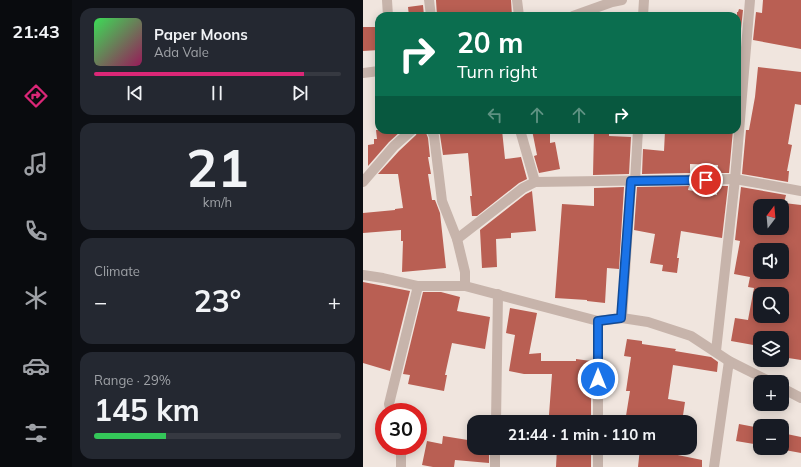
<!DOCTYPE html>
<meta charset="utf-8">
<style>
body{margin:0;font-family:Mulish,sans-serif;background:#242831;color:#f1f3f6;height:100vh;display:flex;flex-direction:column;font-size:15px;white-space:nowrap}
*{box-sizing:border-box;margin:0}
p{font-size:13px;color:#9ea1a6}
.icon{flex:none;width:22px;height:22px;fill:none;stroke:currentColor;stroke-width:2;stroke-linecap:round;stroke-linejoin:round}
.map{position:relative;flex:1;overflow:hidden}
.sheet{display:flex;flex-direction:column;gap:8px;padding:8px;background:#0d0f14;width:291px}
.sheet>*{flex:none}
.hud{position:absolute;left:12px;top:12px;width:366px;height:122px;border-radius:12px;box-shadow:0 2px 10px #0003;background:#0b6e4f;color:#fff;overflow:hidden}
.needle{width:26px;rotate:16deg}
.fabs{position:absolute;left:390px;top:199px;display:grid;gap:8px}
.fabs a{display:grid;place-items:center;width:36px;height:36px;border-radius:8px;background:#171b24;box-shadow:0 2px 10px #0003;font-size:20px}
.speed{position:absolute;left:12px;top:403px;display:flex;gap:8px;font-size:20px;font-weight:700;text-align:center}
.speed>*{display:grid;place-content:center;width:52px;height:52px;border-radius:50%;background:#171b24;box-shadow:0 2px 10px #0003;line-height:1}
.speed .limit{border:6px solid #d22;background:#fff;color:#111}
.pin{position:absolute;display:grid;place-items:center;width:34px;height:34px;color:#fff;margin:-17px;border:2px solid #fff;border-radius:50%;box-shadow:0 1px 4px #0007}
.me{position:absolute;width:44px;margin:-22px;rotate:0deg;stroke-linejoin:round;filter:drop-shadow(0 0 3px #0008)}
.turn{display:flex;align-items:center;gap:14px;height:84px;padding:0 16px;font-size:18px}
.turn .icon{width:52px;height:52px;stroke-width:2.5}
.turn b{display:block;font-size:28px;line-height:34px}
.lanes{display:flex;align-items:center;height:38px;padding:0 16px;background:#0003;justify-content:center;gap:20px;direction:ltr}
.lanes .off{opacity:.35}
.big{font-size:30px;font-weight:700;line-height:1.1}
.sheet .card{flex:1;display:flex;flex-direction:column;justify-content:center;gap:6px;min-width:0;padding:0 14px;border-radius:12px;background:#242831}
.sheet .dial{align-items:center;gap:0}
.dial b{font-size:52px;line-height:1}
.song{display:flex;align-items:center;gap:12px}
.cover{width:48px;height:48px;border-radius:6px;background:linear-gradient(135deg,hsl(130 70% 55%),hsl(330 70% 35%))}
.played{height:4px;border-radius:2px;background:linear-gradient(90deg,#db2777 85%,#363941 85%)}
.keys{display:flex;justify-content:space-around;direction:ltr}
.heat{display:flex;justify-content:space-between;align-items:center;font-size:22px;direction:ltr}
.charge{height:6px;border-radius:3px;background:linear-gradient(90deg,#34c759 29%,#363941 0)}
.trip{position:absolute;left:104px;top:415px;width:230px;height:40px;border-radius:12px;background:#171b24;box-shadow:0 2px 10px #0003;font-weight:700;line-height:40px;text-align:center}
main{display:flex;flex:1;min-height:0}
.tab-bar{display:flex;flex-direction:column;width:72px;justify-content:space-around;align-items:center;background:#090b0e;color:#9ea1a6}
.tab-bar .icon{width:28px;height:28px}
.tab-bar .current{color:#db2777}
.tab-bar b{font-size:18px;color:#f1f3f6}
.map>svg:first-child{display:block}
.building{fill:#b95f53;fill-rule:evenodd}
.lines{fill:none;stroke-linecap:round;stroke-linejoin:round}
.street{stroke:#c7b4ab;stroke-width:10}
.route-casing{stroke:#114b97;stroke-width:10}
.route{stroke:#1a73e8;stroke-width:7}
</style>
<main>
<nav class="tab-bar">
<b>21:43</b>
<svg class="icon current" aria-label="directions" viewBox="0 0 24 24"><path d="M12 3l9 9-9 9-9-9zM9 14v-3h6M13 9l2 2-2 2"/></svg>
<svg class="icon" aria-label="music" viewBox="0 0 24 24"><path d="M9 18V5l10-2v13"/><circle cx="6" cy="18" r="3"/><circle cx="16" cy="16" r="3"/></svg>
<svg class="icon" aria-label="phone" viewBox="0 0 24 24"><path d="M5 4h4l2 5-3 2q2 4 5 5l2-3 5 2v4C11 20 4 13 5 4z"/></svg>
<svg class="icon" aria-label="climate" viewBox="0 0 24 24"><path d="M12 3v18M4 7l16 10M4 17L20 7"/></svg>
<svg class="icon" aria-label="car" viewBox="0 0 24 24"><path d="M5 17H2v-5l4-1 3-4h7l3 4 3 1v5h-3M9 17h6M6 11h13"/><circle cx="7" cy="17" r="2"/><circle cx="17" cy="17" r="2"/></svg>
<svg class="icon" aria-label="filters" viewBox="0 0 24 24"><path d="M4 7h16M4 17h16"/><circle cx="9" cy="7" r="2"/><circle cx="15" cy="17" r="2"/></svg>
</nav>
<section class="sheet">
<div class="card">
<div class="song"><i class="cover"></i><div><b>Paper Moons</b><p>Ada Vale</p></div></div>
<div class="played"></div>
<div class="keys"><svg class="icon" aria-label="previous" viewBox="0 0 24 24"><path d="M18 5L8 12l10 7zM5 5v14"/></svg><svg class="icon" aria-label="pause" viewBox="0 0 24 24"><path d="M8 5v14M16 5v14"/></svg><svg class="icon" aria-label="next" viewBox="0 0 24 24"><path d="M6 5l10 7-10 7zM19 5v14"/></svg></div>
</div>
<div class="card dial"><b>21</b><p>km/h</p></div>
<div class="card"><p>Climate</p>
<div class="heat"><a>−</a><b class="big">23°</b><a>+</a></div>
</div>
<div class="card"><p>Range · 29%</p><b class="big">145 km</b><div class="charge"></div></div>
</section>
<div class="map">
<svg width="438" height="467" viewBox="0 0 438 467">
<rect width="100%" height="100%" fill="#f0e5de"/>
<!-- building -->
<g class="building">
<polygon points="73,0 148,0 149,16 123,16 123,13 108,16 74,16"/>
<polygon points="400,0 438,0 438,49 390,40 393,12 399,13"/>
<polygon points="60,5 61,16 46,16 45,7"/>
<polygon points="376,9 380,10 377,38 374,37 374,12 375,12"/>
<polygon points="0,27 16,27 16,50 0,51"/>
<polygon points="395,67 438,72 438,105 432,104 425,144 429,145 424,171 426,171 425,182 379,174 383,130 386,130 392,97"/>
<polygon points="13,130 39,130 26,142 5,166 5,145 11,144 11,139 14,139"/>
<polygon points="55,130 62,130 65,138 67,157 65,157 68,174 65,174 69,200 72,200 77,213 83,268 39,272 40,241 38,241 38,230 0,233 0,213 32,210 32,209 40,208 35,174 15,174 36,151 53,135"/>
<polygon points="75,130 139,130 142,159 158,157 164,179 156,183 114,216 109,216 107,196 109,196 105,153 80,155 77,135"/>
<polygon points="169,130 187,130 187,143 192,142 197,169 176,173 171,156 174,155"/>
<polygon points="231,130 246,130 246,136 268,137 266,174 230,175"/>
<polygon points="340,130 370,130 366,173 354,173 355,165 327,164 327,173 279,174 280,149 301,151 302,131 340,132"/>
<polygon points="326,186 325,190 354,195 354,186 365,186 359,238 318,231 314,258 316,258 314,273 299,271 300,265 287,263 292,234 271,230 274,187"/>
<polygon points="261,187 256,269 244,268 242,303 224,301 224,300 192,298 199,204 231,206 231,188"/>
<path d="M378,187L423,195L421,203L438,205V360L419,357V338H397V353H395L396,346L368,341L372,318L385,320L391,288L385,287L387,277L371,274L377,241L372,240ZM397,206H419V228H397ZM397,250H419V272H397ZM397,294H419V316H397Z"/>
<polygon points="169,191 173,231 148,233 148,238 133,239 134,267 119,268 117,230 163,194"/>
<polygon points="0,282 47,291 27,371 0,363"/>
<polygon points="60,292 78,292 97,297 94,311 127,317 122,349 89,343 82,375 84,375 81,391 45,384 47,375 40,374"/>
<polygon points="147,308 174,313 166,354 178,353 178,361 213,361 213,359 228,361 228,419 219,418 218,422 194,422 194,416 186,415 189,374 161,374 146,371 152,335 143,333"/>
<polygon points="264,339 279,341 279,344 313,349 312,351 348,357 355,362 354,372 310,365 305,399 322,402 319,422 262,422 267,391 263,391 268,357 261,356"/>
<polygon points="376,424 397,428 397,445 373,441"/>
<polygon points="419,433 438,437 438,453 411,448 419,448"/>
<polygon points="80,436 111,441 111,448 126,448 126,463 92,460 91,467 70,467 59,465 64,441 79,444"/>
<polygon points="194,448 228,448 228,467 193,467"/>
<polygon points="277,448 301,448 300,452 339,460 339,467 275,467"/>
</g>
<g class="lines">
<!-- street -->
<g class="street">
<polyline points="24,0 25,16"/>
<polyline points="66,0 68,16"/>
<polyline points="154,0 156,16"/>
<polyline points="210,16 249,2 259,0"/>
<polyline points="280,16 281,0"/>
<polyline points="0,73 16,71"/>
<polyline points="68,130 71,136 79,201 94,239 102,272 102,286"/>
<polyline points="157,130 172,182"/>
<polyline points="272,181 275,130"/>
<polyline points="0,182 31,146 49,130"/>
<polyline points="94,239 160,188 172,182 372,179 438,191"/>
<polyline points="0,275 20,278 55,286 102,286 235,321 259,318 285,322 328,336 366,361 408,382"/>
<polyline points="259,318 268,181"/>
<polyline points="353,351 372,179 387,0"/>
<polyline points="419,388 438,398"/>
<polyline points="28,412 26,404 55,286"/>
<polyline points="133,422 135,294"/>
<polyline points="235,422 235,321"/>
<polyline points="38,467 38,446"/>
<polyline points="132,467 132,448"/>
<polyline points="235,467 235,448"/>
<polyline points="351,467 366,361"/>
</g>
</g>
<g class="lines">
<!-- route casing -->
<g class="route-casing">
<polyline id="route" points="235,379 235,321 258,318 268,181 343,180"/>
</g>
<!-- route -->
<use href="#route" class="route"/>
</g>
</svg>
<div class="fabs">
<a><svg class="needle" viewBox="-14 -14 28 28"><path d="M0-13l5 13h-10z" fill="#e53935"/><path d="M0 13l5-13h-10z" fill="#9ea1a6"/></svg></a>
<a><svg class="icon" aria-label="sound" viewBox="0 0 24 24"><path d="M4 9h4l5-4v14l-5-4H4zM17 9q2 3 0 6"/></svg></a>
<a><svg class="icon" aria-label="search" viewBox="0 0 24 24"><circle cx="10" cy="10" r="6"/><path d="M15 15l6 6"/></svg></a>
<a><svg class="icon" aria-label="layers" viewBox="0 0 24 24"><path d="M12 4l9 5-9 5-9-5zM3 14l9 5 9-5"/></svg></a>
<a>+</a>
<a>−</a>
</div>
<div class="speed"><div class="limit">30</div></div>
<div class="pin" style="left:343px;top:180px;background:#d93025"><svg class="icon" aria-label="arrive" viewBox="0 0 24 24"><path d="M6 21V4h12l-3 4 3 4H6"/></svg></div>
<svg class="me" style="left:235px;top:379px" viewBox="-20 -20 40 40"><circle r="17" fill="#1a73e8" stroke="#fff" stroke-width="3"/><path d="M0-11L8 9 0 5-8 9z" fill="#fff"/></svg>
<div class="trip">21:44 · 1 min · 110 m</div>
<div class="hud">
<div class="turn"><svg class="icon" aria-label="right" viewBox="0 0 24 24"><path d="M7 20v-9h11M14 6l5 5-5 5"/></svg><div><b>20 m</b>Turn right</div></div>
<div class="lanes"><svg class="icon off" aria-label="left" viewBox="0 0 24 24"><path d="M17 20v-9H6M10 6l-5 5 5 5"/></svg><svg class="icon off" aria-label="ahead" viewBox="0 0 24 24"><path d="M12 20V5M6 11l6-6 6 6"/></svg><svg class="icon off" aria-label="ahead" viewBox="0 0 24 24"><path d="M12 20V5M6 11l6-6 6 6"/></svg><svg class="icon" aria-label="right" viewBox="0 0 24 24"><path d="M7 20v-9h11M14 6l5 5-5 5"/></svg></div>
</div>
</div>
</main>
